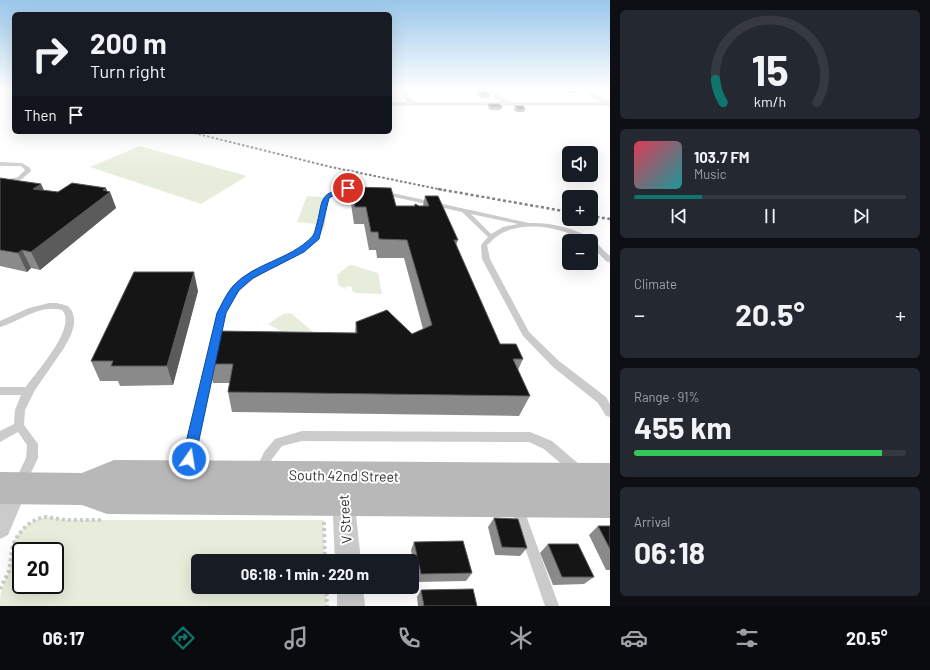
<!DOCTYPE html>
<meta charset="utf-8">
<style>
body{margin:0;font-family:Barlow,sans-serif;background:#242831;color:#f1f3f6;height:100vh;display:flex;flex-direction:column;font-size:15px;white-space:nowrap}
*{box-sizing:border-box;margin:0}
p{font-size:13px;color:#9ea1a6}
.icon{flex:none;width:22px;height:22px;fill:none;stroke:currentColor;stroke-width:2;stroke-linecap:round;stroke-linejoin:round}
.map{position:relative;flex:1;overflow:hidden}
.sheet{display:flex;flex-direction:column;gap:10px;padding:10px;background:#0d0f14;width:320px}
.sheet>*{flex:none}
.banner{position:absolute;left:12px;top:12px;width:380px;height:122px;border-radius:6px;box-shadow:0 4px 16px #0002;background:#171b24;color:#f1f3f6;overflow:hidden}
.buttons{position:absolute;left:562px;top:146px;display:grid;gap:8px}
.buttons a{display:grid;place-items:center;width:36px;height:36px;border-radius:6px;background:#171b24;box-shadow:0 4px 16px #0002;font-size:20px}
.speed{position:absolute;left:12px;top:542px;display:flex;gap:8px;font-size:20px;font-weight:700;text-align:center}
.speed>*{display:grid;place-content:center;width:52px;height:52px;border-radius:50%;background:#171b24;box-shadow:0 4px 16px #0002;line-height:1}
.speed .limit{border:2px solid #111;border-radius:6px;background:#fff;color:#111}
.pin{position:absolute;display:grid;place-items:center;width:34px;height:34px;color:#fff;margin:-17px;border:2px solid #fff;border-radius:50%;box-shadow:0 1px 4px #0007}
.me{position:absolute;width:44px;margin:-22px;rotate:13deg;stroke-linejoin:round;filter:drop-shadow(0 0 3px #0008)}
.turn{display:flex;align-items:center;gap:14px;height:84px;padding:0 12px;font-size:18px}
.turn .icon{width:52px;height:52px;stroke-width:2.5}
.turn b{display:block;font-size:28px;line-height:34px}
.then{display:flex;align-items:center;height:38px;padding:0 12px;background:#0003;gap:8px;font-size:15px}
.big{font-size:30px;font-weight:700;line-height:1.1}
.sheet .card{flex:1;display:flex;flex-direction:column;justify-content:center;gap:6px;min-width:0;padding:0 14px;border-radius:6px;background:#242831}
.sheet .dial{align-items:center;gap:0}
.dial svg{height:104px;overflow:visible;fill:none;stroke:#363941;stroke-width:7;stroke-linecap:round;text-anchor:middle}
.dial text{fill:#f1f3f6;stroke:none}
.song{display:flex;align-items:center;gap:12px}
.cover{width:48px;height:48px;border-radius:6px;background:linear-gradient(135deg,hsl(350 70% 55%),hsl(180 70% 35%))}
.played{height:4px;border-radius:2px;background:linear-gradient(90deg,#0f766e 25%,#363941 25%)}
.keys{display:flex;justify-content:space-around;direction:ltr}
.heat{display:flex;justify-content:space-between;align-items:center;font-size:22px;direction:ltr}
.charge{height:6px;border-radius:3px;background:linear-gradient(90deg,#34c759 91%,#363941 0)}
.trip{position:absolute;left:191px;top:554px;width:228px;height:40px;border-radius:6px;background:#171b24;box-shadow:0 4px 16px #0002;font-weight:700;line-height:40px;text-align:center}
.dock{display:flex;height:64px;justify-content:space-around;align-items:center;background:#090b0e;color:#9ea1a6}
.dock .icon{width:28px;height:28px}
.dock .current{color:#0f766e}
.dock b{font-size:18px;color:#f1f3f6}
main{display:flex;flex:1;min-height:0}
.map>svg:first-child{display:block}
.green{fill:#e6edda;fill-rule:evenodd}
.lines{fill:none;stroke-linecap:round;stroke-linejoin:round}
.path{stroke:#cbcbcb;stroke-width:4;stroke-dasharray:3 3;stroke-linecap:butt}
.lane{fill:#cbcbcb;fill-rule:evenodd}
.street{fill:#cbcbcb;fill-rule:evenodd}
.secondary{fill:#b8b8b8;fill-rule:evenodd}
.rail-far2{stroke:#838383;stroke-width:1.5;stroke-dasharray:2 1.5;stroke-linecap:butt}
.rail-far1{stroke:#838383;stroke-width:2;stroke-dasharray:2.5 2;stroke-linecap:butt}
.rail{stroke:#838383;stroke-width:2.5;stroke-dasharray:3 2.5;stroke-linecap:butt}
.wall{fill:#8a8a8a}
.shaded-wall{fill:#5b5b5b}
.building{fill:#151515;stroke:#5b5b5b}
.route{fill:#1a73e8;stroke:#114b97}
.labels{text-anchor:middle;stroke-width:4;stroke-linejoin:round;paint-order:stroke}
.near-street-label{font-size:14px;fill:#2e2e2e;stroke:#fff}
</style>
<main>
<div class="map">
<svg width="610" height="606" viewBox="0 0 610 606">
<rect width="100%" height="100%" fill="#fff"/>
<!-- green -->
<g class="green">
<polygon points="140,146 247,176 201,204 90,167"/>
<polygon points="307,196 323,197 317,224 297,222"/>
<polygon points="352,265 378,273 382,294 356,293 352,291 352,287 346,286 346,289 338,285 337,275 348,266"/>
<polygon points="290,313 293,315 318,336 292,337 268,324 283,314"/>
<path d="M46,517L66,520H324L325,561H198V587H326L327,606H0C0,589 3,586 9,571C11,563 11,555 13,546C16,531 31,520 46,517ZM21,551H55V585H21Z"/>
</g>
<g class="lines">
<!-- path -->
<g class="path">
<polyline points="324,522 325,561"/>
<polyline points="326,587 327,606"/>
<polyline points="0,589 9,571 13,545 18,535 27,525 37,519 46,517 66,520 103,520"/>
</g>
<!-- lane -->
<g class="lane">
<polygon points="0,162 22,163 30,168 31,171 22,179 0,185 0,181 18,177 25,170 21,166 0,166"/>
<path d="M344,188L361,187L364,189C356,194 343,189 334,194C325,200 327,213 325,222C324,229 320,236 315,241C307,250 295,256 285,262C260,274 237,286 226,313C223,321 222,331 220,340L219,342H213L212,340C214,331 214,321 218,313C230,284 252,273 278,259C290,254 303,247 312,237C329,216 308,197 344,188Z"/>
<path d="M383,191L529,223C550,222 575,228 592,239C598,244 604,251 610,256V262H607L591,246V241C581,241 572,234 562,231C542,225 514,223 496,237C493,239 490,243 487,245L490,259L529,332L559,361L606,397L610,404V417L606,416L598,403L553,367L523,336L482,259L481,245L488,237L462,212L381,194L380,193ZM471,214L518,224L503,227L491,234Z"/>
<path d="M49,303H57L68,306L72,311L74,318V325L71,335L64,348L35,390L25,410L24,425L38,444V458L25,485L21,487L17,485L15,481L26,458L27,445L18,432L0,442V431L14,424L15,410L21,395H0V387H26C36,372 78,327 62,310C39,304 21,321 0,327V321L29,308Z"/>
<polygon points="212,356 215,357 217,359 192,470 190,474 186,475 182,474 180,470 207,359 209,357"/>
<polygon points="302,431 530,432 552,441 580,465 582,469 580,473 576,474 572,473 544,449 529,442 302,441 282,446 272,459 266,474 262,475 258,474 256,470 264,452 275,439"/>
<polygon points="517,501 521,503 523,507 559,606 545,606 511,507 513,503"/>
</g>
<!-- street -->
<g class="street">
<polygon points="399,90 405,90 414,102 500,102 487,90 494,90 509,102 600,102 582,90 589,90 610,102 610,106 390,106 390,102 407,102"/>
<polygon points="17,477 25,480 28,488 8,535 0,539 0,500 9,480"/>
<polygon points="343,485 351,488 354,496 361,561 335,561 332,496 335,488"/>
<polygon points="337,587 363,587 365,606 337,606"/>
</g>
<!-- secondary -->
<polygon class="secondary" points="114,460 610,463 610,518 107,514 82,505 0,504 0,472 82,473"/>
<!-- rail-far2 -->
<polyline class="rail-far2" points="190,132 197,134"/>
<!-- rail-far1 -->
<polyline class="rail-far1" points="194,133 331,167 443,190"/>
<!-- rail -->
<g class="rail">
<polyline points="438,189 569,212"/>
<polyline points="591,216 610,219"/>
</g>
</g>
<!-- wall -->
<g class="wall">
<polygon points="564,90 578,90 577,93 568,93"/>
<polygon points="478,91 490,95 489,98 481,98 477,94"/>
<polygon points="488,104 502,107 501,110 490,110 488,107"/>
<polygon points="515,106 525,109 524,112 517,112 514,110"/>
<polygon points="0,178 41,184 44,190 58,192 106,188 107,191 110,192 116,208 40,270 31,268 27,272 0,266"/>
<polygon points="352,187 396,206 414,206 415,204 419,206 423,206 425,196 458,240 456,245 500,344 523,359 518,370 530,396 519,416 232,412 228,392 230,383 213,383 208,364 355,333 356,322 412,334 423,329 404,258 377,258 376,250 369,250 364,224 354,224 351,204"/>
<polygon points="198,291 173,385 120,386 118,381 100,381 91,361"/>
<polygon points="494,518 527,548 520,556 495,555 488,527"/>
<polygon points="598,526 610,526 610,570 606,570 589,535"/>
<polygon points="414,542 472,573 466,581 417,582 411,550"/>
<polygon points="548,544 594,577 584,584 553,585 540,553"/>
<polygon points="421,590 477,606 418,606 417,597"/>
</g>
<!-- shaded-wall -->
<g class="shaded-wall">
<polygon points="41,184 48,200 33,189"/>
<polygon points="106,188 108,194 110,192 116,208 40,270 31,252"/>
<polygon points="22,250 31,268 27,272 18,253"/>
<polygon points="194,272 198,291 173,385 167,366"/>
</g>
<!-- building -->
<g class="building">
<polygon points="478,91 486,91 490,95 482,95"/>
<polygon points="488,104 499,104 502,107 491,107"/>
<polygon points="515,106 523,106 525,109 518,109"/>
<polygon points="0,178 41,184 33,189 58,192 72,183 106,188 103,190 110,192 31,252 22,250 18,253 0,250"/>
<polygon points="352,187 391,188 396,206 415,206 415,204 419,206 429,206 425,196 438,196 458,240 454,240 500,344 516,344 523,359 513,359 530,396 228,392 233,364 208,364 216,331 357,333 356,322 387,310 412,334 432,325 407,240 379,239 378,232 371,232 366,207 355,207"/>
<polygon points="134,272 194,272 167,366 111,366 113,361 91,361"/>
<polygon points="494,518 518,519 527,548 502,547"/>
<polygon points="598,526 610,526 610,549"/>
<polygon points="463,541 472,573 421,574 414,542"/>
<polygon points="548,544 578,544 594,577 562,577"/>
<polygon points="473,589 477,606 424,606 421,590"/>
</g>
<!-- sky -->
<linearGradient id="sky" x2="0" y2="1"><stop stop-color="#99c7ea"/><stop offset="0.51" stop-color="#fff"/><stop offset="1" stop-color="#fff" stop-opacity="0"/></linearGradient>
<rect width="610" height="175" fill="url(#sky)"/>
<!-- route -->
<path class="route" d="M348,187H351V190L338,193L329,198L319,239L304,252L253,278L239,290L226,313L195,459L193,463L189,465L184,463L182,459L217,313C222,304 226,294 233,286C254,263 289,260 311,238C314,235 315,231 316,227C324,200 316,194 348,187Z"/>
<g class="labels">
<!-- near-street labels -->
<g class="near-street-label">
<text transform="translate(344 476) rotate(1)" y="5">South 42nd Street</text>
<text transform="translate(345 519) rotate(-94)" y="5">V Street</text>
</g>
</g>
</svg>
<div class="buttons">
<a><svg class="icon" aria-label="sound" viewBox="0 0 24 24"><path d="M4 9h4l5-4v14l-5-4H4zM17 9q2 3 0 6"/></svg></a>
<a>+</a>
<a>−</a>
</div>
<div class="speed"><div class="limit">20</div></div>
<div class="pin" style="left:348px;top:188px;background:#d93025"><svg class="icon" aria-label="arrive" viewBox="0 0 24 24"><path d="M6 21V4h12l-3 4 3 4H6"/></svg></div>
<svg class="me" style="left:189px;top:459px" viewBox="-20 -20 40 40"><circle r="17" fill="#1a73e8" stroke="#fff" stroke-width="3"/><path d="M0-11L8 9 0 5-8 9z" fill="#fff"/></svg>
<div class="trip">06:18 · 1 min · 220 m</div>
<div class="banner">
<div class="turn"><svg class="icon" aria-label="right" viewBox="0 0 24 24"><path d="M7 20v-9h11M14 6l5 5-5 5"/></svg><div><b>200 m</b>Turn right</div></div>
<div class="then">Then<svg class="icon" aria-label="arrive" viewBox="0 0 24 24"><path d="M6 21V4h12l-3 4 3 4H6"/></svg></div>
</div>
</div>
<section class="sheet">
<div class="card dial"><svg viewBox="0 0 100 80">
<path d="M14 69A42 42 0 1 1 86 69"/>
<path d="M14 69A42 42 0 0 1 8 51" stroke="#0f766e"/>
<text x="50" y="56" font-size="32" font-weight="700">15</text>
<text x="50" y="72" font-size="11">km/h</text>
</svg></div>
<div class="card">
<div class="song"><i class="cover"></i><div><b>103.7 FM</b><p>Music</p></div></div>
<div class="played"></div>
<div class="keys"><svg class="icon" aria-label="previous" viewBox="0 0 24 24"><path d="M18 5L8 12l10 7zM5 5v14"/></svg><svg class="icon" aria-label="pause" viewBox="0 0 24 24"><path d="M8 5v14M16 5v14"/></svg><svg class="icon" aria-label="next" viewBox="0 0 24 24"><path d="M6 5l10 7-10 7zM19 5v14"/></svg></div>
</div>
<div class="card"><p>Climate</p>
<div class="heat"><a>−</a><b class="big">20.5°</b><a>+</a></div>
</div>
<div class="card"><p>Range · 91%</p><b class="big">455 km</b><div class="charge"></div></div>
<div class="card"><p>Arrival</p><b class="big">06:18</b></div>
</section>
</main>
<nav class="dock">
<b>06:17</b>
<svg class="icon current" aria-label="directions" viewBox="0 0 24 24"><path d="M12 3l9 9-9 9-9-9zM9 14v-3h6M13 9l2 2-2 2"/></svg>
<svg class="icon" aria-label="music" viewBox="0 0 24 24"><path d="M9 18V5l10-2v13"/><circle cx="6" cy="18" r="3"/><circle cx="16" cy="16" r="3"/></svg>
<svg class="icon" aria-label="phone" viewBox="0 0 24 24"><path d="M5 4h4l2 5-3 2q2 4 5 5l2-3 5 2v4C11 20 4 13 5 4z"/></svg>
<svg class="icon" aria-label="climate" viewBox="0 0 24 24"><path d="M12 3v18M4 7l16 10M4 17L20 7"/></svg>
<svg class="icon" aria-label="car" viewBox="0 0 24 24"><path d="M5 17H2v-5l4-1 3-4h7l3 4 3 1v5h-3M9 17h6M6 11h13"/><circle cx="7" cy="17" r="2"/><circle cx="17" cy="17" r="2"/></svg>
<svg class="icon" aria-label="filters" viewBox="0 0 24 24"><path d="M4 7h16M4 17h16"/><circle cx="9" cy="7" r="2"/><circle cx="15" cy="17" r="2"/></svg>
<b>20.5°</b>
</nav>
